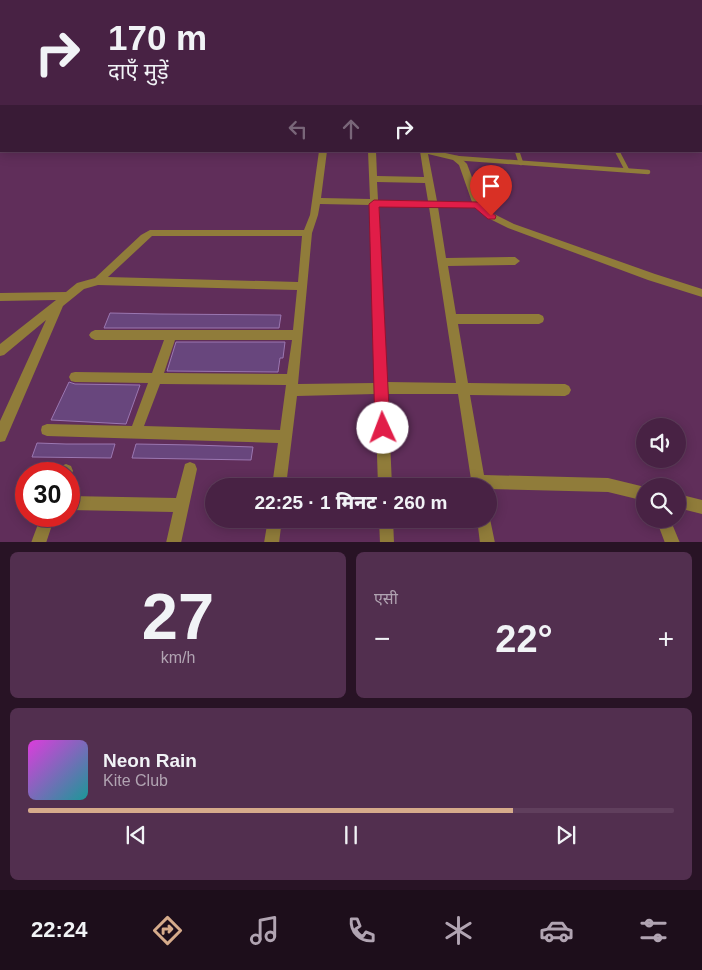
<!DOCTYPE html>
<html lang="hi">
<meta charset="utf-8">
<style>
body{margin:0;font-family:Arial,"Noto Sans Devanagari",sans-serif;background:#522f4f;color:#f1f3f6;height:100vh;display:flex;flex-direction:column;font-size:19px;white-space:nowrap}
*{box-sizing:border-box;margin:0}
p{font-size:16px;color:#b1a4b2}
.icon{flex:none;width:28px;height:28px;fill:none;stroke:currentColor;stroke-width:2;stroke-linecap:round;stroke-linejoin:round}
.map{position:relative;height:542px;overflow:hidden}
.panel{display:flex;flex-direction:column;gap:10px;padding:10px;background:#281325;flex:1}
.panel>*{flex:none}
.guide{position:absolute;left:0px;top:0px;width:702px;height:152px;box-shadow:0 2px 12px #0003,0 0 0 1px #603f5d;background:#482244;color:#f1f3f6;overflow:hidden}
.buttons{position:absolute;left:636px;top:418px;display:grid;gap:10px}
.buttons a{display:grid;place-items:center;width:50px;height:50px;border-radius:50%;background:#482244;box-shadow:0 2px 12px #0003,0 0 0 1px #603f5d;font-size:25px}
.speed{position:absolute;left:15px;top:462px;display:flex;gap:10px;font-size:25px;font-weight:700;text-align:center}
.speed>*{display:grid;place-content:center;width:65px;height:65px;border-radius:50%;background:#482244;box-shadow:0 2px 12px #0003,0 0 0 1px #603f5d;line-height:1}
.speed .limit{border:8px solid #d22;background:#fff;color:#111}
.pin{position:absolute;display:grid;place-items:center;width:42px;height:42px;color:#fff;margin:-51px -21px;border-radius:50% 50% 50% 0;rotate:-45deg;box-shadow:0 0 5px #0007}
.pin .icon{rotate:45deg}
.me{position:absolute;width:55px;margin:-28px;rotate:358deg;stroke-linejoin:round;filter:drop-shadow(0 0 4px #0008)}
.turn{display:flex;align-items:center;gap:18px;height:105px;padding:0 25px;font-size:22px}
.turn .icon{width:65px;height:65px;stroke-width:2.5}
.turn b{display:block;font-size:35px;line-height:42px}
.lanes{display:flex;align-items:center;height:48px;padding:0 25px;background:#0003;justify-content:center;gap:25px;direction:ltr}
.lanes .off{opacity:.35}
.big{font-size:38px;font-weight:800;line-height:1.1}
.panel .widget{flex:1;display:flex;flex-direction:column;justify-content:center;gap:8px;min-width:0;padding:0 18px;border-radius:8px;background:#522f4f}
.panel .dial{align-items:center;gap:0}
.dial b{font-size:65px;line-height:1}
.song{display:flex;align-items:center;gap:15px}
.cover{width:60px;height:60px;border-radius:8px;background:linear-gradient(135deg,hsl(300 70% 55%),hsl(180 70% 35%))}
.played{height:5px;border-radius:2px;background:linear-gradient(90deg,#d6ab8b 75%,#603f5d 75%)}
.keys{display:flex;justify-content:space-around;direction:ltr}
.heat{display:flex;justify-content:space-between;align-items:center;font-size:28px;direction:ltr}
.panel .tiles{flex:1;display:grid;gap:10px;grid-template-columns:1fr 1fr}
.widget:last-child{grid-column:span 2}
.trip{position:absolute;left:205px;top:478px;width:292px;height:50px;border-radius:25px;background:#482244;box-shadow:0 2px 12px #0003,0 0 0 1px #603f5d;font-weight:800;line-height:50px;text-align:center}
.dock{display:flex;height:80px;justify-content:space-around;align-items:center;background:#1d0e1b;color:#b1a4b2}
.dock .icon{width:35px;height:35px}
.dock .active{color:#d6ab8b}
.dock b{font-size:22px;color:#f1f3f6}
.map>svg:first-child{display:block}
.building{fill:#68467d;stroke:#9b77b1}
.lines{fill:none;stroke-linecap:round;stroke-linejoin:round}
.lane-far1{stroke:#907c3a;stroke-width:3}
.lane{stroke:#907c3a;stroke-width:4.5}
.street{fill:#907c3a;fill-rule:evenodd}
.route{fill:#e11d48;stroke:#92132f}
</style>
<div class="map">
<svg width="702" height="543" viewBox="0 0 702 543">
<rect width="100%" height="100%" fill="#602e5a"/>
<!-- building -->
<g class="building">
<polygon points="110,313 159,314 281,315 279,328 104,328"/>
<polygon points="176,342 285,342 283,358 280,358 278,372 167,371"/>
<polygon points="69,382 75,384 140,385 126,424 51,420"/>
<polygon points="37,443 66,444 115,444 111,458 32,457"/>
<polygon points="136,444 194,445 253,447 251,460 132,458"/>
</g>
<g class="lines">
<!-- lane-far1 -->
<polyline class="lane-far1" points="690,0 692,1"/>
<!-- lane -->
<g class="lane">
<polyline points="517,151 521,163"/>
<polyline points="617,151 627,170"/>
<polyline points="456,158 648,172"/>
</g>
<!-- street -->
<g class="street">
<polygon points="273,0 279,0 279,1 274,1"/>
<polygon points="522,0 528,0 529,1 523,1"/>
<rect x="0" y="94" width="1" height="4"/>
<rect x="0" y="114" width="1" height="4"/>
<rect x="0" y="123" width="1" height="4"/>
<path d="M319,151H327L321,198L370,199L368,151H376L377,176L424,177L420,151H436L459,156L467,164L482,204L494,214L514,224L655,274L702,289V297L648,280L508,228L488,218L476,208L438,207L446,258L515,257L520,261L515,265L448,266L456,314H539L543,316L544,319L543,322L539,324H458L468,383L565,384L569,386L571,390L569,394L565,396L470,395L484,475L608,478L645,487V501L608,492L489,489V486H472L458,394H388L392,486H378L375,394L297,396L286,486H272L278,443L47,436L42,434L41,430L42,426L47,424L132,426L148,383L75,382L71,381L69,377L71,373L75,372L152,373L164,340H95L91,338L89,335L91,332L95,330H293L297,290L98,285L84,289L63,306L5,441L0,442V421L46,320L4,355L0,356V344L56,300L0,301V293L66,292L77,283L95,278L141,235L150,230H304L310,215ZM428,154L453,160L459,165L472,202L437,201ZM377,182L425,183L428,201L378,200ZM320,204L370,205L375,383L298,384L312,233L318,215ZM379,205L429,207L456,383L387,382ZM152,236H302L298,282L108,277ZM175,340H292L287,374L164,373ZM160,384L286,385L280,430L144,426Z"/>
<polygon points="190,462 195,464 197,469 181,543 166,543 173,512 69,510 69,496 176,498 185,464"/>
<polygon points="66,464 71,466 73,471 69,479 69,474 57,474 61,466"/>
<polygon points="678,494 702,500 702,514 678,508"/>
<polygon points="489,514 495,543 480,543 477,519 489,519"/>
<polygon points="41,516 55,516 46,543 31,543"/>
<polygon points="268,519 282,519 279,543 264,543"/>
<polygon points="379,519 393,519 394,543 380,543"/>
<polygon points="656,519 670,519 680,543 665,543"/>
</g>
</g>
<!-- route -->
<polygon class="route" points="374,200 478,202 496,216 495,219 488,219 475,208 379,207 390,428 388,433 383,435 377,433 375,428 369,204"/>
</svg>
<div class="buttons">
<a><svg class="icon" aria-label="sound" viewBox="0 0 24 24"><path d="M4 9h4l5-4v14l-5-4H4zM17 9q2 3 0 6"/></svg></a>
<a><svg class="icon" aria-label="search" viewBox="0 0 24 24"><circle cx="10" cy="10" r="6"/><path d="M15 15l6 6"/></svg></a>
</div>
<div class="speed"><div class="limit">30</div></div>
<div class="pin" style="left:491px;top:216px;background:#d93025"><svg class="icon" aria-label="arrive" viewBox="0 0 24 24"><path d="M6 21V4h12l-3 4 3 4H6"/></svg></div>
<svg class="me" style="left:383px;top:428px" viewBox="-20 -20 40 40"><circle r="19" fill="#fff"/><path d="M0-13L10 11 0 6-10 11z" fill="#e11d48"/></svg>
<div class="trip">22:25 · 1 मिनट · 260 m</div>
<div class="guide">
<div class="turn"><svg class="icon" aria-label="right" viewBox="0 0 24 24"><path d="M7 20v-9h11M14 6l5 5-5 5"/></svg><div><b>170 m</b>दाएँ मुड़ें</div></div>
<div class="lanes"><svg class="icon off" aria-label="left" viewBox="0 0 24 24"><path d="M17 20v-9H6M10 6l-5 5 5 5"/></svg><svg class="icon off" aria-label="ahead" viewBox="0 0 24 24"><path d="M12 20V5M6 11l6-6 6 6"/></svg><svg class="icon" aria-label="right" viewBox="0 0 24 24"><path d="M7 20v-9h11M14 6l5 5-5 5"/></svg></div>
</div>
</div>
<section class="panel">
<div class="tiles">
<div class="widget dial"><b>27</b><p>km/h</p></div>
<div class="widget"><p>एसी</p>
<div class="heat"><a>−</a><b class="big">22°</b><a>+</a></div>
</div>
<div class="widget">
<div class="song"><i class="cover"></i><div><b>Neon Rain</b><p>Kite Club</p></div></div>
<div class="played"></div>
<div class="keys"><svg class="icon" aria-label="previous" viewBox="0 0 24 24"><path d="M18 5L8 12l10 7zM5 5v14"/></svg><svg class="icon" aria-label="pause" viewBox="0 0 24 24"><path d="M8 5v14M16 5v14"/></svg><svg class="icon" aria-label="next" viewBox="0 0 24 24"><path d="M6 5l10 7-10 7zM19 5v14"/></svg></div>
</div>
</div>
</section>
<nav class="dock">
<b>22:24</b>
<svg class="icon active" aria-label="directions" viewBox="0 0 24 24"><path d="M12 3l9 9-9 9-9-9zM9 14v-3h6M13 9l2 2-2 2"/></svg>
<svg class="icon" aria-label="music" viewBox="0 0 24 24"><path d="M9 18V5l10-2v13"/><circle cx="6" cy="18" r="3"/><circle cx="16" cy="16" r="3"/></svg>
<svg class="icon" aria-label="phone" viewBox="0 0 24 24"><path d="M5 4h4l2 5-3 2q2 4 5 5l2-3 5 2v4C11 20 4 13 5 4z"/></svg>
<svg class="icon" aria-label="climate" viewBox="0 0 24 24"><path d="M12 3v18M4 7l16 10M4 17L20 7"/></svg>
<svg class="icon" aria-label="car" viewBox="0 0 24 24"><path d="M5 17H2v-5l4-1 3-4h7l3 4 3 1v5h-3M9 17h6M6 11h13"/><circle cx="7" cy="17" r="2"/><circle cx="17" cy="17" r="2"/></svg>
<svg class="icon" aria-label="filters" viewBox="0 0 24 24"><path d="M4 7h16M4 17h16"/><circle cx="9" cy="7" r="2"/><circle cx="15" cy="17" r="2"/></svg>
</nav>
